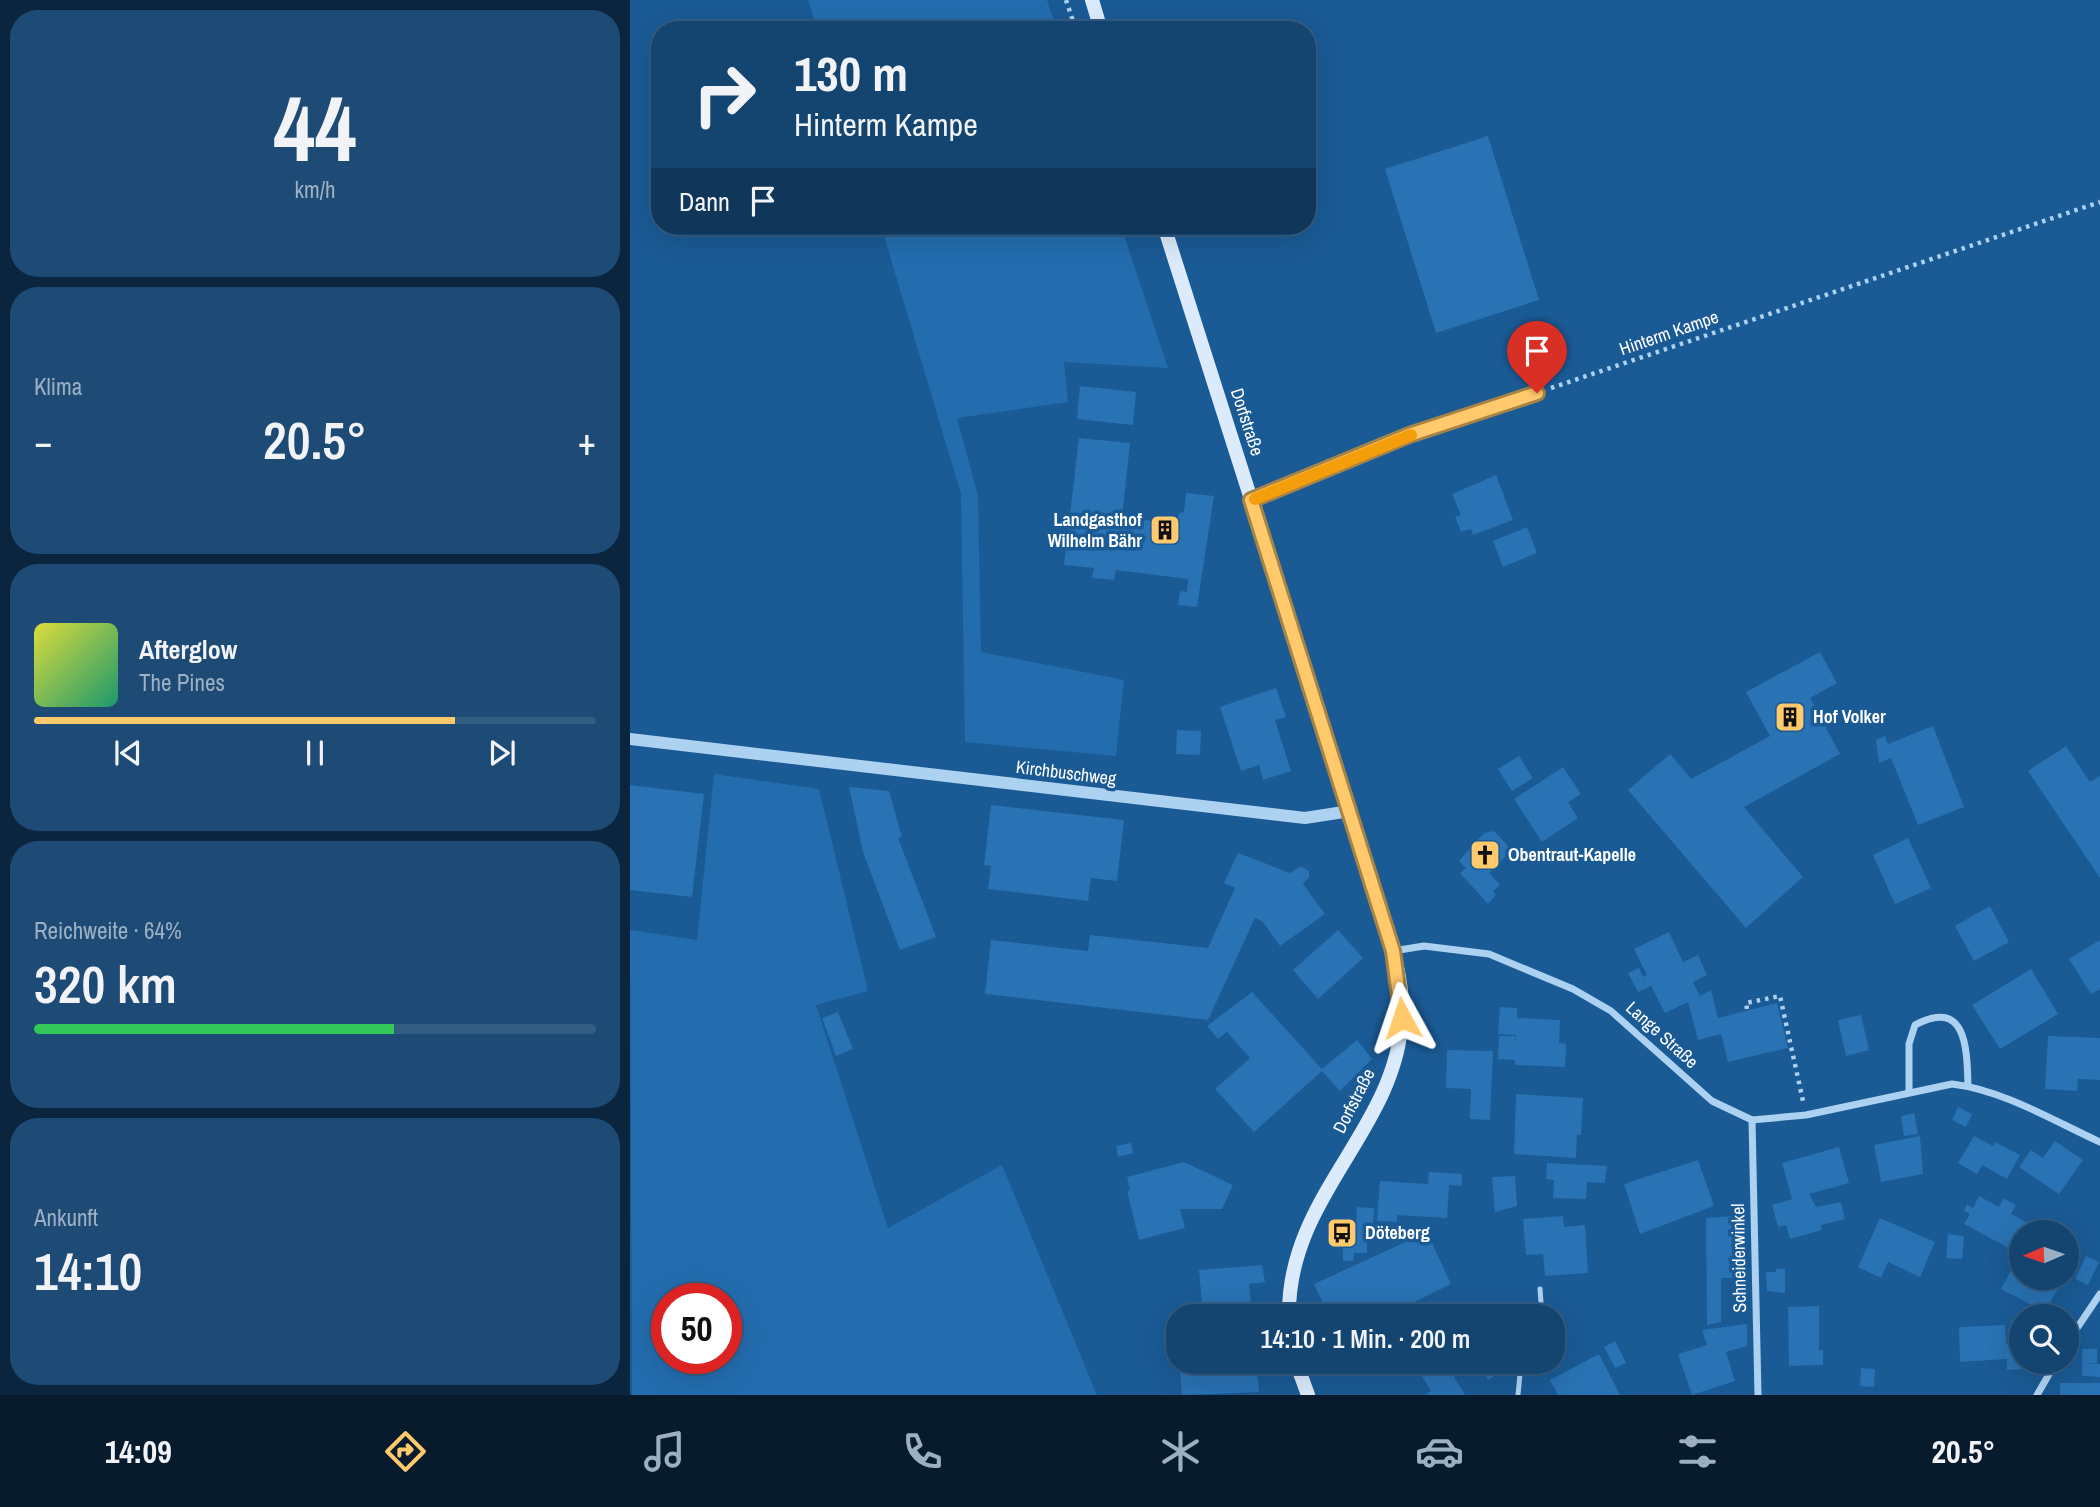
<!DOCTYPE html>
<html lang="de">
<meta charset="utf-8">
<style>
body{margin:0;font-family:"Archivo Narrow",sans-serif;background:#1d4b75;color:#f1f3f6;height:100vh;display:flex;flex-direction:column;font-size:26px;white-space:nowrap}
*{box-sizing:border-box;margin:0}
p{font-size:23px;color:#9db0c3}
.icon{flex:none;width:38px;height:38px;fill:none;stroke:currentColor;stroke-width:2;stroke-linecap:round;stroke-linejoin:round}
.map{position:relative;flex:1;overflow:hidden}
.sheet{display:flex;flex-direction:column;gap:10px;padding:10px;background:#0b253e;width:630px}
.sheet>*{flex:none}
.banner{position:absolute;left:21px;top:21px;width:665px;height:214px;border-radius:28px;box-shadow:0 7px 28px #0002,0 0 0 2px #335c83;background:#144470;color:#f1f3f6;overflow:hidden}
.needle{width:46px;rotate:268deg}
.tools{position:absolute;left:1379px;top:1220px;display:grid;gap:14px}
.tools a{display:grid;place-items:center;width:70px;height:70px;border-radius:50%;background:#144470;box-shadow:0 7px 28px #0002,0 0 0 2px #335c83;font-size:35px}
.speed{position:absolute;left:21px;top:1283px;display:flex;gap:14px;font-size:35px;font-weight:700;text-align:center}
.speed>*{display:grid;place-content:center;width:91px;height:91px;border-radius:50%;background:#144470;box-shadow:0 7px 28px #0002,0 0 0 2px #335c83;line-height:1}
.speed .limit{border:10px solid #d22;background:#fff;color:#111}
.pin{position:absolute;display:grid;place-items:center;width:60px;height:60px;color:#fff;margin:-72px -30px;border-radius:50% 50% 50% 0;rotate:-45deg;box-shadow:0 0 7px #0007}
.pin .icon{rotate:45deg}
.me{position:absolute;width:77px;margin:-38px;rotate:355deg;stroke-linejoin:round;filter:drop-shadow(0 0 5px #0008)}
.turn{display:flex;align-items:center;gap:24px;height:147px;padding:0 28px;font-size:32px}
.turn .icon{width:91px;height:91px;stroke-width:2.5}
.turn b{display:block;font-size:49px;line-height:60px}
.then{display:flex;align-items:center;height:66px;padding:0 28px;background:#0003;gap:14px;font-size:26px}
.big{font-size:52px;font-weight:600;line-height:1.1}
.sheet .tile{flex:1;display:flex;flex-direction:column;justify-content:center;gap:10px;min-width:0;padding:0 24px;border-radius:28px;background:#1d4b75}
.sheet .dial{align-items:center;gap:0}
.dial b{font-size:91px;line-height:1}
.song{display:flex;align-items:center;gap:21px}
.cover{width:84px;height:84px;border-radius:10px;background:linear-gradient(135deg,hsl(60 70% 55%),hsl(160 70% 35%))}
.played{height:7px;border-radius:4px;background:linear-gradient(90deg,#ffc96c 75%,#335c83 75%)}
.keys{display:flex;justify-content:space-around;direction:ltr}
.heat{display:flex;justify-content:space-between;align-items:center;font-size:38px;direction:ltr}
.charge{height:10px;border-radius:5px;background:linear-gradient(90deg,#34c759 64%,#335c83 0)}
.trip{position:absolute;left:536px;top:1304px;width:399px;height:70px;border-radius:28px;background:#144470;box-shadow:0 7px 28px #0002,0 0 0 2px #335c83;font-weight:600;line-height:70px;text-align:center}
.tabs{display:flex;height:112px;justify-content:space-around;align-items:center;background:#081b2d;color:#9db0c3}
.tabs .icon{width:49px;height:49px}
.tabs .active{color:#ffc96c}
.tabs b{font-size:32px;color:#f1f3f6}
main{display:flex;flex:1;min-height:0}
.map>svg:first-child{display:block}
.green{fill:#236daf;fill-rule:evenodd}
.building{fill:#2972b3}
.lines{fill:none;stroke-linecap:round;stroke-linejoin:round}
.path{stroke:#add1f0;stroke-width:4.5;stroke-dasharray:3.5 5;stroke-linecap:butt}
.service{stroke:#add1f0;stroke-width:5}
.minor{stroke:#add1f0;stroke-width:7}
.tertiary{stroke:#add1f0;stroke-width:12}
.secondary{stroke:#dbebfb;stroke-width:14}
.route-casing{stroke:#a68346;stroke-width:18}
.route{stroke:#ffc96c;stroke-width:12}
.slow{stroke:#f59e0b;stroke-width:12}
.labels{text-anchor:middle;stroke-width:7;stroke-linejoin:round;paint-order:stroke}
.street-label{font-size:18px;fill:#fff;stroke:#1a5a95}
.poi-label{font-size:18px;font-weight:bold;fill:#fff;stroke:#1a5a95;text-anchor:start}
</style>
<main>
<section class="sheet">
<div class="tile dial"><b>44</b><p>km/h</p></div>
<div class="tile"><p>Klima</p>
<div class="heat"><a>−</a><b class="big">20.5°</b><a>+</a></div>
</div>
<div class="tile">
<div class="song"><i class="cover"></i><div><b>Afterglow</b><p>The Pines</p></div></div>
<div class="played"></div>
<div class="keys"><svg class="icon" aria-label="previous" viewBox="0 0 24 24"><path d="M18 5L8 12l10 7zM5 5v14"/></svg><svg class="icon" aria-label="pause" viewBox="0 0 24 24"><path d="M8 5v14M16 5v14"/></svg><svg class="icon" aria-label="next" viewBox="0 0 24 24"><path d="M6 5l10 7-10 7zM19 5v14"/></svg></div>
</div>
<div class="tile"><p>Reichweite · 64%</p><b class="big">320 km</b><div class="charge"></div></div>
<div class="tile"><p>Ankunft</p><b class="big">14:10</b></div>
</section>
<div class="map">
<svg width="1470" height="1395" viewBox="0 0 1470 1395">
<rect width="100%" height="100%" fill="#1a5a95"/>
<!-- green -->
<g class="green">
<polygon points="178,0 417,0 427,30 188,30"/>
<polygon points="251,226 491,226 538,368 434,362 438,402 327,418 348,496 351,652 494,680 486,756 335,742 331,494"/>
<path d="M84,774L189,789L238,991L186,1005L258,1228L372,1165L467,1395H2L0,930L67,940ZM37,1298H96V1358H37Z"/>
</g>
<!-- building -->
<g class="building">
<polygon points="858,136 909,300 806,333 755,169"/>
<polygon points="450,386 506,392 503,425 447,419"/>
<polygon points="449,438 500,443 492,518 547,523 549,513 554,512 556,493 584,496 567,607 548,605 550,591 557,592 558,579 486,570 484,580 462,578 464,568 434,565"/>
<polygon points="866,475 883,520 843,535 841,529 831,532 825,517 831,515 822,494"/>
<polygon points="897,527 907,553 873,567 863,541"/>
<polygon points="1190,652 1207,683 1180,698 1210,754 1114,807 1173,877 1116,928 998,790 1040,754 1061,779 1140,736 1116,692"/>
<polygon points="646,688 656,717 645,720 661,771 633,780 629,765 611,771 590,707"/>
<polygon points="1303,726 1334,807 1288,825 1261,758 1249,763 1246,740 1255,736 1258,744"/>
<polygon points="547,730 571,731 570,755 546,754"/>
<polygon points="1436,746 1460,782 1470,776 1470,878 1398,771"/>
<polygon points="889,756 903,778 882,791 868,769"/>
<polygon points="933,767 951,794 938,802 948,818 912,842 884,799"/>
<polygon points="0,785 74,794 62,897 0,890"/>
<polygon points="219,787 259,791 272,837 268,838 306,937 270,950 233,852"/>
<polygon points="361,805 494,820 487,881 461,878 458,901 358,889 361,866 354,865"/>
<polygon points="864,831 882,850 859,873 870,885 863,891 866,895 858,904 830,873 836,868 829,861 854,833"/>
<polygon points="1278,838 1301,888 1265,904 1243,855"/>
<polygon points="608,853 660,873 671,866 679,871 679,877 673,884 695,914 650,946 633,922 625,918 578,1020 355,994 361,940 458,951 460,935 578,948 605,888 594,883"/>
<polygon points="1360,906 1379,942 1344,961 1325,926"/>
<polygon points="708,930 733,958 688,999 663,970"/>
<polygon points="1039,932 1053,962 1068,955 1077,975 1063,982 1070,996 1081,990 1088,1018 1147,1003 1158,1048 1098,1062 1091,1034 1068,1040 1058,1002 1035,1013 1021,986 1008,992 998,973 1009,968 1013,977 1017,975 1004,949"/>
<polygon points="1470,940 1470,989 1461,994 1439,959"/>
<polygon points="1401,969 1428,1014 1370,1049 1342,1005"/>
<polygon points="622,992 692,1069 727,1040 742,1059 710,1091 692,1071 624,1132 585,1089 620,1058 597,1032 588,1039 577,1026"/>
<polygon points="870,1007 887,1008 887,1018 930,1020 929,1043 936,1044 935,1067 885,1065 885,1060 868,1059 869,1036 885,1036 886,1044 886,1035 868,1034"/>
<polygon points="208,1012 223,1049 206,1056 192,1018"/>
<polygon points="1231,1015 1239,1050 1216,1056 1208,1020"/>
<polygon points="1418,1036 1470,1038 1470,1080 1448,1079 1447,1091 1415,1089"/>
<polygon points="817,1050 863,1051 860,1120 840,1119 841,1089 816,1088"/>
<polygon points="886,1094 953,1098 951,1135 947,1135 946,1158 884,1154"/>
<polygon points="1328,1107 1342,1114 1336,1127 1322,1120"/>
<polygon points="1284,1113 1288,1134 1274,1136 1271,1116"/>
<polygon points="1290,1136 1293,1174 1251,1182 1244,1145"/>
<polygon points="1344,1136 1363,1146 1365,1142 1390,1155 1377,1179 1352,1165 1347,1174 1328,1163"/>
<polygon points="1425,1141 1453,1160 1429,1194 1389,1167 1401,1150 1413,1158"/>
<polygon points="501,1143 503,1153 488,1157 486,1146"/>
<polygon points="1209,1147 1219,1183 1179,1194 1186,1207 1211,1202 1215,1219 1191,1225 1192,1230 1160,1239 1156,1225 1148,1227 1142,1205 1162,1199 1152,1163"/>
<polygon points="1068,1160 1084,1206 1010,1234 994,1184"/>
<polygon points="554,1162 603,1185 592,1209 550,1209 555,1228 509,1240 497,1191 500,1190 497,1177"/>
<polygon points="917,1163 977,1166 975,1183 957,1182 956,1199 923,1198 924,1180 916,1179"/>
<polygon points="799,1172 832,1174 832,1186 819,1185 817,1218 767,1215 767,1222 747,1221 750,1181 798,1184"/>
<polygon points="885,1176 887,1206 865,1212 862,1177"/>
<polygon points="1349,1196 1369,1207 1373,1198 1386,1205 1381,1214 1415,1232 1391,1232 1391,1278 1434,1278 1415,1312 1371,1289 1390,1254 1334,1224 1340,1214 1334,1211 1337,1204 1343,1208"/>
<polygon points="727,1207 744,1208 742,1241 737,1241 737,1253 724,1253 723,1261 713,1261 713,1244 724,1244 725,1241"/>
<polygon points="1117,1215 1118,1278 1091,1278 1091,1322 1077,1325 1076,1218"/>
<polygon points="933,1216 934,1227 955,1225 958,1273 915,1276 913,1254 896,1255 893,1219"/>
<polygon points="1250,1218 1305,1242 1290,1277 1258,1262 1251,1278 1228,1267"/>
<polygon points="797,1232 821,1284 780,1304 788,1316 699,1316 684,1284"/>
<polygon points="1318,1234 1334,1236 1332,1259 1316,1258"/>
<polygon points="1437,1244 1448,1250 1437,1272"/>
<polygon points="1456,1256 1469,1262 1458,1285 1445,1279"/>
<polygon points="632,1265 635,1282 619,1284 622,1316 573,1316 569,1270"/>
<polygon points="1146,1269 1155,1269 1155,1293 1137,1291 1136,1272 1146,1272"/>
<polygon points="1189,1306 1189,1350 1193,1350 1193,1365 1159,1366 1158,1307"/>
<polygon points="812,1307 818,1316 798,1316"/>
<polygon points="1117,1324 1117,1346 1096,1352 1105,1381 1062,1395 1048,1354 1077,1345 1072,1330"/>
<polygon points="1375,1325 1376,1344 1390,1343 1391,1369 1377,1370 1377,1359 1330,1362 1329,1327"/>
<polygon points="985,1341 996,1363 985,1368 974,1347"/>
<polygon points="1452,1349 1467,1349 1467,1363 1456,1364 1470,1364 1470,1377 1452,1376"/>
<polygon points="969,1354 990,1395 928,1395 920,1380"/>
<polygon points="549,1362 626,1362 629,1392 552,1395"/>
<polygon points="783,1362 849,1362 824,1377 835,1395 795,1395 801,1391"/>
<polygon points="860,1362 868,1374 858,1380 851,1367"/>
<polygon points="1231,1368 1245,1369 1244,1387 1230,1386"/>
<rect x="1430" y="1383" width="40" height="12"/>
</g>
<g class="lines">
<!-- path -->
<g class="path">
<polyline points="436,0 446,30"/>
<polyline points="921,388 1470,202"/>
<polyline points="1117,1009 1116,1003 1150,996 1173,1101"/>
</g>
<!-- service -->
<g class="service">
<polyline points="622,500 779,435 907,393"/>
<polyline points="910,1289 912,1316"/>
<polyline points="888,1395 890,1374 902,1362"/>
</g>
<!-- minor -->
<g class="minor">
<path d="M763,951L794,946L859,954L943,989L981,1011L1082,1101L1122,1120L1176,1115L1322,1084C1373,1090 1424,1121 1470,1142"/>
<path d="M1279,1092V1044L1285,1025C1337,997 1337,1050 1338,1086"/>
<polyline points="1122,1120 1128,1395"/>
<polyline points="1437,1343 1470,1294"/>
<polyline points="1407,1395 1426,1362"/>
</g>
<!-- tertiary -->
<polyline class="tertiary" points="0,739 675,818 720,811"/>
<!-- secondary -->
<g class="secondary">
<polyline points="462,0 471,30"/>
<path d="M534,226C591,406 649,586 706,766C721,812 735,858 749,905C760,940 774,979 772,1018C766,1131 657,1196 659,1316"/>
<polyline points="666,1362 678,1395"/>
</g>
</g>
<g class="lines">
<!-- route casing -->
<g class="route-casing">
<polyline id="route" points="772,1018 763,951 621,500 779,435 907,393"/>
</g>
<!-- route -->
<use href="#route" class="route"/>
<!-- slow -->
<polyline class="slow" points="625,499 781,435"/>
</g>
<!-- icons -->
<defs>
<g id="building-square" transform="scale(1.575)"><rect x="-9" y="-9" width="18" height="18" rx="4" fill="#ffc96c" stroke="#1a5a95"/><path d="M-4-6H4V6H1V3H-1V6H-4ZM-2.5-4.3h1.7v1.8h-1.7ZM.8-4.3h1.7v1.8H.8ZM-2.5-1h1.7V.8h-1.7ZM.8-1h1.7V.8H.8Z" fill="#111"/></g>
<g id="church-square" transform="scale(1.575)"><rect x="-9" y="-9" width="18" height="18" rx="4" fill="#ffc96c" stroke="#1a5a95"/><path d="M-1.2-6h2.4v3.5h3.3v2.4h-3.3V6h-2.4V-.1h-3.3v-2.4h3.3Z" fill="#111"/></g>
<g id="bus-square" transform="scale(1.575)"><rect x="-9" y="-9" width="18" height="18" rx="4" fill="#ffc96c" stroke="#1a5a95"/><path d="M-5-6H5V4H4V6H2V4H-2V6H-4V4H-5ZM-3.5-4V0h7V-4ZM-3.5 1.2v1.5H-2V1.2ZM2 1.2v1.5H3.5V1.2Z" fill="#111"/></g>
</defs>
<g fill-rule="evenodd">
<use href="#building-square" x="535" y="530"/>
<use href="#building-square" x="1160" y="717"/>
<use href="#church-square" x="855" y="855"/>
<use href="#bus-square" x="712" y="1233"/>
</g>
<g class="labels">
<!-- street labels -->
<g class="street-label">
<text transform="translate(1039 333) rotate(-19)" y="6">Hinterm Kampe</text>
<text transform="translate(617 422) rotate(72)" y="6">Dorfstraße</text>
<text transform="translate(436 773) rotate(7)" y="6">Kirchbuschweg</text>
<text transform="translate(1032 1035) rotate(42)" y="6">Lange Straße</text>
<text transform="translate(724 1101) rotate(-63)" y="6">Dorfstraße</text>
<text transform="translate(1109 1258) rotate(-91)" y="6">Schneiderwinkel</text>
</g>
<!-- poi labels -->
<g class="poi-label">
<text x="512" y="526" text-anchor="end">Landgasthof<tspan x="512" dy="21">Wilhelm Bähr</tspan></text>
<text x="1183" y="723">Hof Volker</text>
<text x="878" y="861">Obentraut-Kapelle</text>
<text x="735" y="1239">Döteberg</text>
</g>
</g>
</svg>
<div class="tools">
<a><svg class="needle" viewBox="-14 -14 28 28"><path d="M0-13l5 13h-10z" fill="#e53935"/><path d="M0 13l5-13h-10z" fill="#9db0c3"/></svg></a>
<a><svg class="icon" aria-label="search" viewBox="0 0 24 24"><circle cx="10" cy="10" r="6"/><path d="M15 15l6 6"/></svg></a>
</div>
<div class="speed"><div class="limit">50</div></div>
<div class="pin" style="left:907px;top:393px;background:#d93025"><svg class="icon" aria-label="arrive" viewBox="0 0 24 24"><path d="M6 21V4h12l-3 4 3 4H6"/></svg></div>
<svg class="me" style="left:772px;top:1018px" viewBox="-20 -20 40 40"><path d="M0-17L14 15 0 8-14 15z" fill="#ffc96c" stroke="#fff" stroke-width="4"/></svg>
<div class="trip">14:10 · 1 Min. · 200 m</div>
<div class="banner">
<div class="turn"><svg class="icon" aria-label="right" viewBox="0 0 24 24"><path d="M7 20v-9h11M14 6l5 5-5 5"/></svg><div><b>130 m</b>Hinterm Kampe</div></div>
<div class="then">Dann<svg class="icon" aria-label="arrive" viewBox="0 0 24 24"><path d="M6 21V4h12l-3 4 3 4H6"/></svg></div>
</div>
</div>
</main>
<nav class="tabs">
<b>14:09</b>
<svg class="icon active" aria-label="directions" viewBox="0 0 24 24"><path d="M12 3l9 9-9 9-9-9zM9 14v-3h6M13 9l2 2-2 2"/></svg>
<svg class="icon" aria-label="music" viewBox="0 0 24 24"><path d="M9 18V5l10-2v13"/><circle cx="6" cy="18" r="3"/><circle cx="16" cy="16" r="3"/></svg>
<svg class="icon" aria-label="phone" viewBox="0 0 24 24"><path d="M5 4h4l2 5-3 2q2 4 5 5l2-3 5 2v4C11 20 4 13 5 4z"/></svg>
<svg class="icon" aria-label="climate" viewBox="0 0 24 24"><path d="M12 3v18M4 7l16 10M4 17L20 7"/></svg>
<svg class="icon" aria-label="car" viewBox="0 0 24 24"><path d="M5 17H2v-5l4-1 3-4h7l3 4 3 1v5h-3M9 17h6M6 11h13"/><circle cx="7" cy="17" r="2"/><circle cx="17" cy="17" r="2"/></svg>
<svg class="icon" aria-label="filters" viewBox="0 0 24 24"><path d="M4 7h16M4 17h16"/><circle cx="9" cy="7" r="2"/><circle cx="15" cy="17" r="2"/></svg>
<b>20.5°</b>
</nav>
